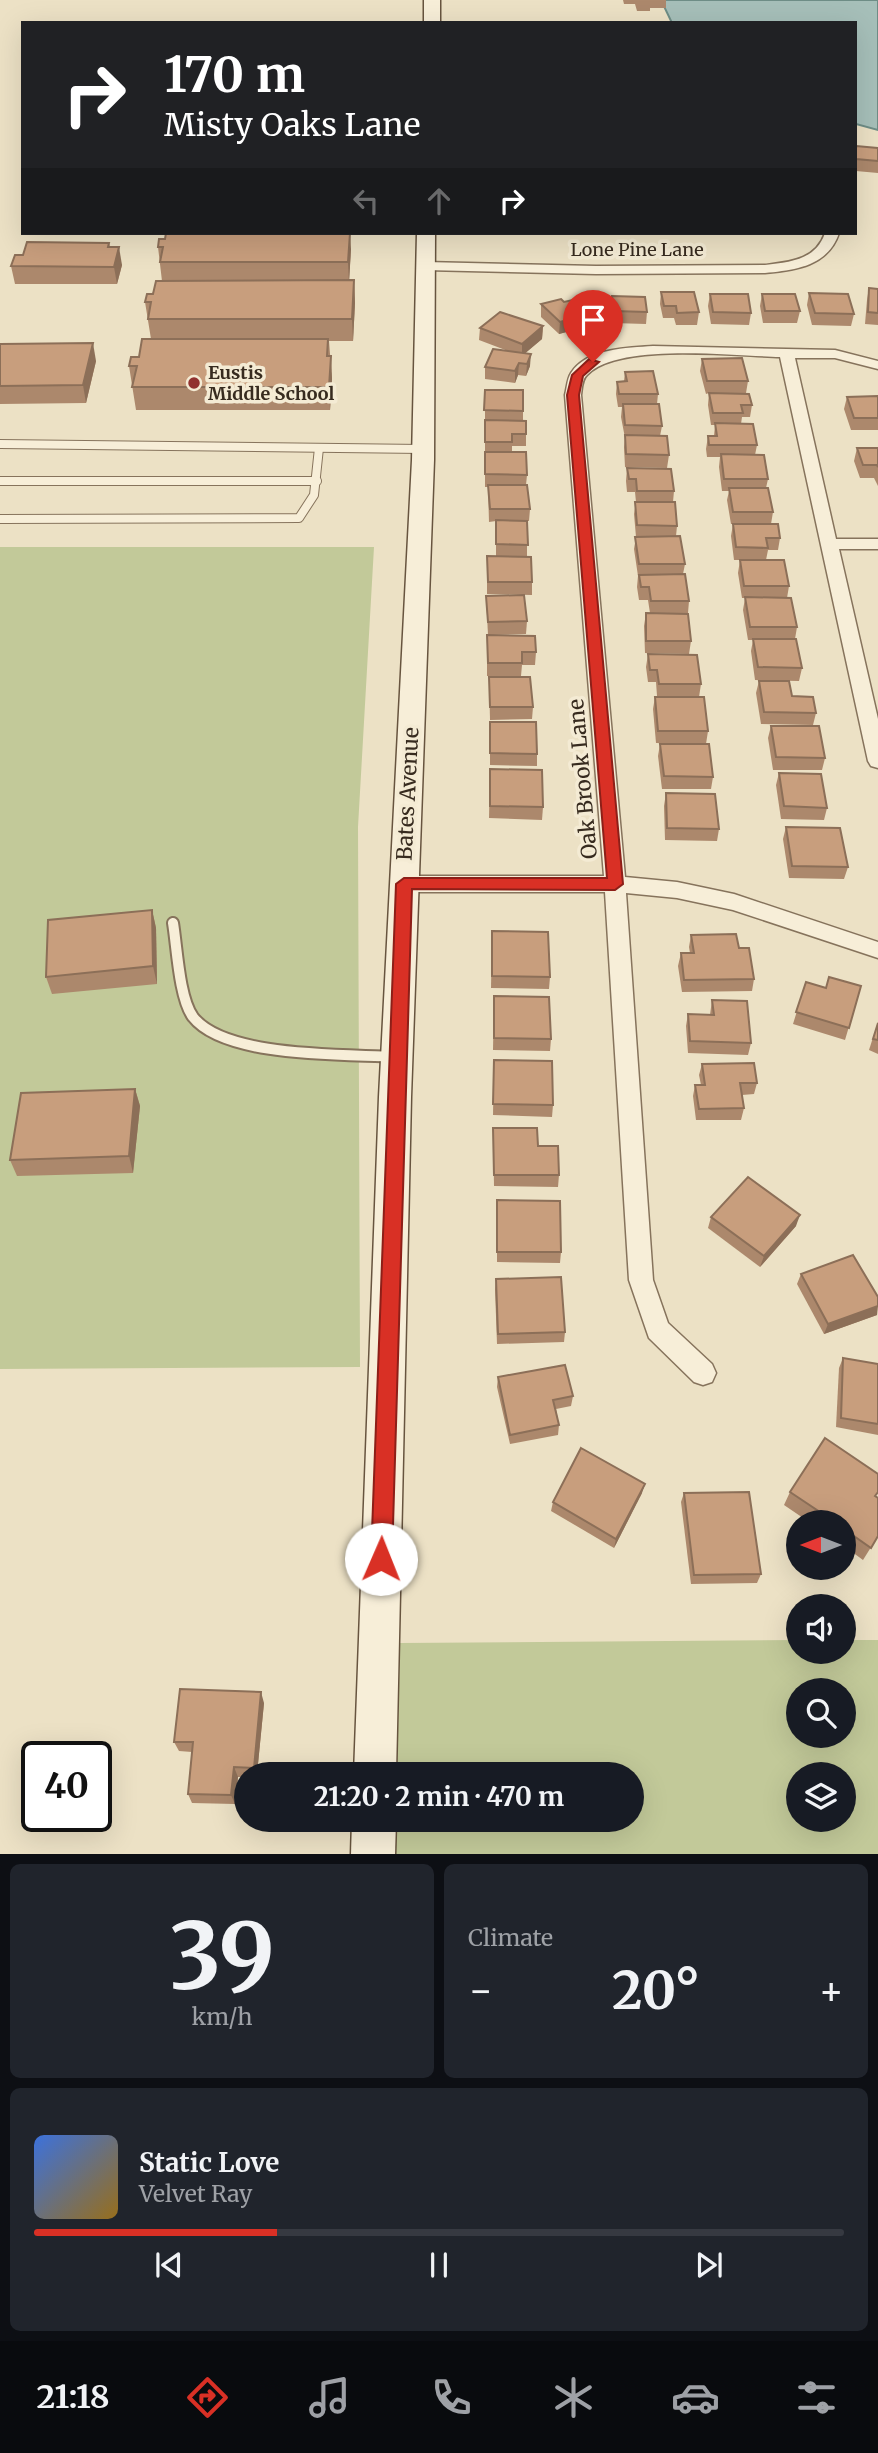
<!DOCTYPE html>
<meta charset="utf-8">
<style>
body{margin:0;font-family:Merriweather,serif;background:#20242c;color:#f1f3f6;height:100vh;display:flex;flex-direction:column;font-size:26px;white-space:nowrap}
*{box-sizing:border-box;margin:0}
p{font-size:23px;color:#9ea1a6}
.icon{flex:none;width:38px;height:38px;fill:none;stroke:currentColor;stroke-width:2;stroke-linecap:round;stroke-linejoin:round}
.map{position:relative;height:1854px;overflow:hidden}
.side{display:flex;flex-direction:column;gap:10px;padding:10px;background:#0d0f14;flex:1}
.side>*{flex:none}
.hud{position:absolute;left:21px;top:21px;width:836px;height:214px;border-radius:0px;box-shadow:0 7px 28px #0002;background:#202124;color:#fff;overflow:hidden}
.needle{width:46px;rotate:270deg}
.buttons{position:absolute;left:786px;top:1510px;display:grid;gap:14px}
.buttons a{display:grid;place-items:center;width:70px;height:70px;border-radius:50%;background:#171b24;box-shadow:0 7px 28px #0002;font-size:35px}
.speed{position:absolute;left:21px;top:1741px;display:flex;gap:14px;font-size:35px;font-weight:700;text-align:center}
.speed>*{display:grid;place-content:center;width:91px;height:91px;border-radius:50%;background:#171b24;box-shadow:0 7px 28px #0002;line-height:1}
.speed .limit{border:4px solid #111;border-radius:10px;background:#fff;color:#111}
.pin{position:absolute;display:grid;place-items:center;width:60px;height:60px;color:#fff;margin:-72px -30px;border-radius:50% 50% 50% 0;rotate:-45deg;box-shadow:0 0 7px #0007}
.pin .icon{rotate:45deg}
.me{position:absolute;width:77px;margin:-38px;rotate:1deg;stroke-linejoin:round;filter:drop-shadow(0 0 5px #0008)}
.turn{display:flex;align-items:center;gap:24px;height:147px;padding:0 28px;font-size:32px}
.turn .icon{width:91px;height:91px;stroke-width:2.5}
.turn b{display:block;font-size:49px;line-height:60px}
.lanes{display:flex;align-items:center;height:66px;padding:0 28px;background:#0003;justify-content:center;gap:35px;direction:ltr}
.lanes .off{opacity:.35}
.big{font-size:52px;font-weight:700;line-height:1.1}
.side .tile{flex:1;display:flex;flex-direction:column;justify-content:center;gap:10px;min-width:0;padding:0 24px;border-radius:10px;background:#20242c}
.side .dial{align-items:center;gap:0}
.dial b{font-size:91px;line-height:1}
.song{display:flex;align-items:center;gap:21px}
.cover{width:84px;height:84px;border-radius:10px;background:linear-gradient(135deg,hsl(220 70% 55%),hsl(40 70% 35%))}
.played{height:7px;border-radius:4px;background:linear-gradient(90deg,#d93025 30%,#363941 30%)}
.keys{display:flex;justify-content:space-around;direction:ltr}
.heat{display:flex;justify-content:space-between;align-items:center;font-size:38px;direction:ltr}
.side .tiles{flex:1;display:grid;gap:10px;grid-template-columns:1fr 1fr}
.tile:last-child{grid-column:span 2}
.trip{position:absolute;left:234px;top:1762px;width:410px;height:70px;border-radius:35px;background:#171b24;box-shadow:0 7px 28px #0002;font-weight:700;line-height:70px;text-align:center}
.dock{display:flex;height:112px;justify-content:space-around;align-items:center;background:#090b0e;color:#9ea1a6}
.dock .icon{width:49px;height:49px}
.dock .active{color:#d93025}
.dock b{font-size:32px;color:#f1f3f6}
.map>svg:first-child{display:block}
.green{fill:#c2c999;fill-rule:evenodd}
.water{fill:#a6bfb9;stroke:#6e8d86;stroke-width:2}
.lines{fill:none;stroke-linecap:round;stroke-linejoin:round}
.lane-far1-casing{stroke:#86735c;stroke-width:10}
.lane-casing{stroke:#86735c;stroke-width:14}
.street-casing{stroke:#86735c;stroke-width:3}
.secondary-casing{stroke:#67543f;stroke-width:3}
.lane-far1{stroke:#f7eed8;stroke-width:8}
.lane{stroke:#f7eed8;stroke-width:10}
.street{fill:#f7eed8;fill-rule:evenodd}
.secondary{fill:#f7eed8;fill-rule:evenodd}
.wall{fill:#ac886c}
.shaded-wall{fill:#8c6f58}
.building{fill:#c89e7d;stroke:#8c6f58;stroke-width:2}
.route{fill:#d93025;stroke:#8d1f18;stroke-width:2}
.poi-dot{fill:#91312f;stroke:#f4ebd4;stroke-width:2.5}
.labels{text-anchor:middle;stroke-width:7;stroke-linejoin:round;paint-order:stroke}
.far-street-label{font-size:18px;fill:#372b1f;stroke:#f4ebd4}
.far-poi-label{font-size:18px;font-weight:bold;fill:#372b1f;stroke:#f4ebd4;text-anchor:start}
.street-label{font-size:21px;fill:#372b1f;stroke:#f4ebd4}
</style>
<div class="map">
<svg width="878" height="1855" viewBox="0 0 878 1855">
<rect width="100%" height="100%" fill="#ece1c5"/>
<!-- green -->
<g class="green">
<polygon points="0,547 374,547 358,827 360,1367 0,1369"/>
<path d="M798,1640V1652H844V1640H878V1854H396V1820H632V1774H397L400,1643ZM798,1690H844V1736H798ZM798,1774H844V1820H798Z"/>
</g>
<!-- water -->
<polygon class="water" points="661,0 878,0 878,130 856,124 856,23 672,23"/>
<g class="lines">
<!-- lane-far1 casing -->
<g class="lane-far1-casing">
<g id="lane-far1">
<polyline points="0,444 423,449"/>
<polyline points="0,481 317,481"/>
<polyline points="0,519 299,518 314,495 319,448"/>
</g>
</g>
<!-- lane casing -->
<g class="lane-casing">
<path id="lane" d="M173,923C177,947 179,998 193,1017C225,1058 345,1054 394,1057"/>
</g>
<!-- street casing -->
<g class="street-casing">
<g id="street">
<path d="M825,233H839C828,266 796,270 765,273L596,274L425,270L418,266L425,262L596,266L765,265C790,262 816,260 825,233Z"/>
<path d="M653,346L835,350L878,361V369L835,358H795L836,539H878V549H839L878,719V768L871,766L868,761L780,357C735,356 617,342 587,375C582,379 582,388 581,395L625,877L677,882L734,894L878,942V958L733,910L677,898L626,893L653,1280L668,1323L712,1364L716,1373L712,1382L703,1385L694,1382L649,1338L629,1280L605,892H404L397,889L394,884L397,879L404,876H604L565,395C567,388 567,379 571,373C587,348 627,348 653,346Z"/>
</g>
</g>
<!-- secondary casing -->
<g class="secondary-casing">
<g id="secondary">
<rect x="424" y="0" width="16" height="23"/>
<polygon points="417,233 435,233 434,460 411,1097 396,1774 354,1774 379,1097 412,460"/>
<polygon points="352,1820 396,1820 395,1855 351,1855"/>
</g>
</g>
<!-- lane-far1 -->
<use href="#lane-far1" class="lane-far1"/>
<!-- lane -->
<use href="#lane" class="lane"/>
<!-- street -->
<use href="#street" class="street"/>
<!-- secondary -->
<use href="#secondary" class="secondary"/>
</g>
<!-- wall -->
<g class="wall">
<polygon points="623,0 666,0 666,8 650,8 650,11 637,11 635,4 624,4"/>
<polygon points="856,146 878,148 878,173 856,171"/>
<polygon points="109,243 110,247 122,265 117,284 15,284 11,266 23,255"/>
<polygon points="158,247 351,249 349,280 354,280 355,303 353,341 329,341 332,379 330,410 136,410 129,366 139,357 151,339 145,302 162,281"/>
<polygon points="869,288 878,289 878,325 865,324 867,300"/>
<polygon points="661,292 699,312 697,325 676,325 674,318 663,318 660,304"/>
<polygon points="809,293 854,314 851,326 812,325 807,305"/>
<polygon points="710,294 751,313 749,325 711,324 708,306"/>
<polygon points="762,294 800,311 797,323 763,323 760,306"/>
<polygon points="612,296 647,312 646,324 612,323 611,308"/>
<polygon points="541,304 593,313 592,325 559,334 541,317"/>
<polygon points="543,326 542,339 525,353 530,366 526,376 518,375 515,383 485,379 485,367 508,351 479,340 480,328"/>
<polygon points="0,344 96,361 86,403 0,404"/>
<polygon points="702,359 748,381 746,393 752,405 750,417 742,417 741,424 757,445 755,455 768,479 766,488 773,512 771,524 780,538 778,550 768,550 766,560 789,586 787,598 797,627 795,639 802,668 799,681 755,680 751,651 753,640 748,640 743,610 745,598 742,598 738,573 740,560 734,560 731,536 733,524 731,524 727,500 729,491 722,491 719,467 720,457 707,457 706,449 708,436 714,436 715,425 711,425 708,405 709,393 706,394 700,371"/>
<polygon points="625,372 658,394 657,404 662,426 660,436 669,455 667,468 625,467 624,447 625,438 621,417 622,407 618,407 616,394 617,382 624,381"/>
<polygon points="485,390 523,411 523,421 526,434 526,446 512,446 512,452 527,475 526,485 530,509 529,521 527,521 527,557 532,582 532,595 487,594 487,556 496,556 496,521 489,522 488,487 485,487"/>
<polygon points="878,396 878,430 851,430 844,409 847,397"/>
<polygon points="857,448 878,448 878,486 874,478 860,478 854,461"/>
<polygon points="627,468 674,491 673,502 677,526 676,536 685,564 683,574 689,601 688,613 691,641 689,654 645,653 644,626 646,613 650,613 648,600 639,600 637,587 638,576 634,549 636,537 634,514 636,502 635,492 627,492 626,481"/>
<polygon points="486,596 527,621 526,634 488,635"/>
<polygon points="487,635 536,652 535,665 522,665 521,676 487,676"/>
<polygon points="648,654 701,684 699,697 657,696 656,682 648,682 646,667"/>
<polygon points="489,677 533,707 532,719 490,720"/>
<polygon points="759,681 792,696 816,713 813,725 761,724 756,693"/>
<polygon points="655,697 708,731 706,744 656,743 653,709"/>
<polygon points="490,722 537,754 537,766 490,765"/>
<polygon points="771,726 825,758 822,770 773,770 768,738"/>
<polygon points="660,744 713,777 711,789 662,789 658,756"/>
<polygon points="490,769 543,807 542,820 489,818"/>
<polygon points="779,773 827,808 824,820 781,819 776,785"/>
<polygon points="666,793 719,829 717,841 665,840 664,806"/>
<polygon points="786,827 848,867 844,879 789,878 783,839"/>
<polygon points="152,910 156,928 157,984 52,994 46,977"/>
<polygon points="492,931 550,977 549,989 491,988"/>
<polygon points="691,935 739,948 754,979 752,991 682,992 678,966 681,953 690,953 689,947"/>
<polygon points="806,982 826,988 861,986 845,1040 793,1024"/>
<polygon points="494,996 551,1039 550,1051 493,1050"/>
<polygon points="712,1000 751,1043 748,1055 688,1053 686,1026 688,1014 710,1015"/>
<polygon points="878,1022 878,1054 869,1050"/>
<polygon points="494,1060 553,1105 552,1117 493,1115"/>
<polygon points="702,1064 757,1083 754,1094 742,1095 744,1108 741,1120 696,1120 693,1096 695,1085 701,1085 699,1075"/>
<polygon points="135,1089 140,1106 133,1173 17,1176 10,1160"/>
<polygon points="493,1128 538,1146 559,1175 558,1187 494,1186"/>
<polygon points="497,1200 561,1252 560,1263 497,1262"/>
<polygon points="711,1217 796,1226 760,1267 708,1228"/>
<polygon points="801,1274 877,1315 824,1334 797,1284"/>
<polygon points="496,1279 565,1332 564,1342 497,1344 495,1289"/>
<polygon points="843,1358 878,1364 878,1435 836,1427 839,1368"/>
<polygon points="498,1377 573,1396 571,1406 556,1409 559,1425 558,1435 510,1444 497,1387"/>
<polygon points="790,1492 876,1497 878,1536 863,1560 844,1546 844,1522 809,1522 784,1505"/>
<polygon points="642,1493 614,1548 551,1511 553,1502"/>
<polygon points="684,1493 761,1574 757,1583 691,1584 681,1502"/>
<polygon points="264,1703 257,1774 247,1774 247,1777 238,1777 235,1804 192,1803 188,1794 192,1752 179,1751 174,1742"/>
</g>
<!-- shaded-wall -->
<g class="shaded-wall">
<polygon points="350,233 351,249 349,284 348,262"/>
<polygon points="119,247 122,265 117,284 114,267"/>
<polygon points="354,280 355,303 353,341 352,319"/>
<polygon points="593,313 592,325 559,334 560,322"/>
<polygon points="543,326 542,339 522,356 522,344"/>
<polygon points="93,343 96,361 86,403 83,385"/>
<polygon points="531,354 530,366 526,376 527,364"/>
<polygon points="331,356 332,379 330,410 329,387"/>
<polygon points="519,363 518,375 515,383 515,371"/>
<polygon points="152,910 156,928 157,984 153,966"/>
<polygon points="135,1089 140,1106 133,1173 129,1156"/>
<polygon points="800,1215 796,1226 760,1267 764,1256"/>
<polygon points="878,1306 877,1315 824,1334 828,1324"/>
<polygon points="645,1484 642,1493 614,1548 616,1539"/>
<polygon points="261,1692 264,1703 257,1774 256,1774 254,1768"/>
<polygon points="234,1767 238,1777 235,1804 231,1795"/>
</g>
<!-- building -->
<g class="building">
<polygon points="856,146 878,148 878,161 856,159"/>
<polygon points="166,233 350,233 348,262 160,262 163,247 158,247 159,239 165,239"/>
<polygon points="27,242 109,243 108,247 119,247 114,267 11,266 15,255 23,255"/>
<polygon points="354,280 352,319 148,319 151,302 145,302 147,294 153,294 156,281"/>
<polygon points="869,288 878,289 878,313 868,312"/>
<polygon points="661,292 694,292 699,312 677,313 676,306 664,306"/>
<polygon points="809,293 848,294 854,314 815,313"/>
<polygon points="710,294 748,294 751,313 713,312"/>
<polygon points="762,294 795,294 800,311 765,311"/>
<polygon points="612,296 645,297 647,312 613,311"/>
<polygon points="561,299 564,302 577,299 593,313 560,322 541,304"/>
<polygon points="500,312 543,326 522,344 480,328"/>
<polygon points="142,339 328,339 327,356 331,356 329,387 132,387 137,366 129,366 131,357 139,357"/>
<polygon points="93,343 83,385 0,386 0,344"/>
<polygon points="493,349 531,354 527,364 519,363 515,371 485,367"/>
<polygon points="742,358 748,381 707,381 702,359"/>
<polygon points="653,371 658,394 619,394 617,382 627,381 625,372"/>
<polygon points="485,390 523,390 523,411 484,410"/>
<polygon points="709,393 749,394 752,405 741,405 743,413 713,413"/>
<polygon points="878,396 878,418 854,418 847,397"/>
<polygon points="623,404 659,404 662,426 625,425"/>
<polygon points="485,420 526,421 526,434 512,434 512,442 485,442"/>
<polygon points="715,423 753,424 757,445 709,445 708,436 717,436"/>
<polygon points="625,435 667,436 669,455 626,454"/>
<polygon points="857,448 878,448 878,467 877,465 863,465"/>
<polygon points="485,452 526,452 527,475 485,474"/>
<polygon points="721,454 764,455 768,479 724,479"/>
<polygon points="627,468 671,469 674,491 637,491 636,479 629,479"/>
<polygon points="488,485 527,485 530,509 490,509"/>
<polygon points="729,488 768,488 773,512 733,512"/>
<polygon points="635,502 675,502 677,526 637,525"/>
<polygon points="496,520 527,521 528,545 496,544"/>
<polygon points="733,524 778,524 780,538 766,538 768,548 736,547"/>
<polygon points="680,536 685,564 639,564 635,537"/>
<polygon points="487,556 531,557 532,582 488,582"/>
<polygon points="740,560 784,560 789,586 744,586"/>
<polygon points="685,574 689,601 651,601 649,587 641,587 639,575"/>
<polygon points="524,595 527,621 488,622 486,596"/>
<polygon points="745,597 791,598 797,627 750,627"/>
<polygon points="646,613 688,614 691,641 646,641"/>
<polygon points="487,635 535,636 536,652 522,652 522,663 488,663"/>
<polygon points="753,639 796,639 802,668 758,667"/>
<polygon points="648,654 697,655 701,684 659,684 657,670 650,670"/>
<polygon points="489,677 530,677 533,707 490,707"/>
<polygon points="759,681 789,681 792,696 813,697 816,713 764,712"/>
<polygon points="655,697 704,697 708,731 658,731"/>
<polygon points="490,722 536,722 537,754 490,753"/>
<polygon points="771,726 819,726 825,758 776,757"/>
<polygon points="660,744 709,744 713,777 664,776"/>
<polygon points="490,769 542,770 543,807 490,806"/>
<polygon points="779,773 821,774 827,808 784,806"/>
<polygon points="666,793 715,794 719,829 667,828"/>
<polygon points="786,827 840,828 848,867 792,866"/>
<polygon points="152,910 153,966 46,977 48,920"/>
<polygon points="492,931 548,932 550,977 492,976"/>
<polygon points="736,934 739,948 749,948 754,979 684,980 681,953 694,953 691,935"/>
<polygon points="829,977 861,986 849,1028 796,1012 806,982 826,988"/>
<polygon points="494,996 549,997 551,1039 494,1038"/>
<polygon points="712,1000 747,1001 751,1043 690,1041 688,1014 714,1015"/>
<polygon points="878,1023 878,1040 873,1039"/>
<polygon points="494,1060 552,1061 553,1105 493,1104"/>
<polygon points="754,1063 757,1083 740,1083 744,1108 699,1109 695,1085 705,1085 702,1064"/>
<polygon points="135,1089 129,1156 10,1160 21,1093"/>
<polygon points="493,1128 537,1128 538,1146 558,1146 559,1175 494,1175"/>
<polygon points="748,1177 800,1215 764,1256 711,1217"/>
<polygon points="497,1200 560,1201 561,1252 497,1252"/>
<polygon points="853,1255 878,1297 878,1306 828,1324 801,1274"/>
<polygon points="561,1277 565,1332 498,1334 496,1279"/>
<polygon points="843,1358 878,1364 878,1424 841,1418"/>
<polygon points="565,1365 573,1396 553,1400 559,1425 510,1435 498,1377"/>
<polygon points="825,1438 878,1474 878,1492 875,1496 878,1498 878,1536 871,1548 844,1529 844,1522 835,1522 790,1492"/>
<polygon points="581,1448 645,1484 616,1539 553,1502"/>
<polygon points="749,1492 761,1574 694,1575 684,1493"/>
<polygon points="180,1689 261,1692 254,1768 234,1767 231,1795 188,1794 193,1742 174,1742"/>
</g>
<!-- route -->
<polygon class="route" points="589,359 599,362 583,376 579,395 623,884 615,890 412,889 392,1559 389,1566 381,1569 374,1566 371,1559 396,884 404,878 607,878 567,395 572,375"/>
<!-- markers -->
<circle class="poi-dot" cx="194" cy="383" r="7"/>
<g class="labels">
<!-- far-street labels -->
<g class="far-street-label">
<text x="637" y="256">Lone Pine Lane</text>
</g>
<!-- far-poi labels -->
<g class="far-poi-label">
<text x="208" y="379">Eustis<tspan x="208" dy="21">Middle School</tspan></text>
</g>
<!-- street labels -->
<g class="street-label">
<text transform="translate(583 779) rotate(-95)" y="7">Oak Brook Lane</text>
<text transform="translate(408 794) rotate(-87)" y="7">Bates Avenue</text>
</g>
</g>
</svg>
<div class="buttons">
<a><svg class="needle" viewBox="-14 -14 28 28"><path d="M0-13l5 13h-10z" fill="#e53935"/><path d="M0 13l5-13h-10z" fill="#9ea1a6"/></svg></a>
<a><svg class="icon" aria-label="sound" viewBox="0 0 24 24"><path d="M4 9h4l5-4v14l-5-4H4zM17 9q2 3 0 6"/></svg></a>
<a><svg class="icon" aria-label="search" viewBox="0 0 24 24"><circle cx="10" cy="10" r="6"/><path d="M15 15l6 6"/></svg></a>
<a><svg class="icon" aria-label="layers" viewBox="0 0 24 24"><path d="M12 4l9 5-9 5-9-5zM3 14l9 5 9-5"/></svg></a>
</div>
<div class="speed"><div class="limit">40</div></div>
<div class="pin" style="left:593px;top:362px;background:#d93025"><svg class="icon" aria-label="arrive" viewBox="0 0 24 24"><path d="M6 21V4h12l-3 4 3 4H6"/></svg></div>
<svg class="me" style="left:381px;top:1559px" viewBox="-20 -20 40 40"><circle r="19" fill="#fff"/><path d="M0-13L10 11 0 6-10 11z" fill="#d93025"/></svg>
<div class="trip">21:20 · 2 min · 470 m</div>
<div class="hud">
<div class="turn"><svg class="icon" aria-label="right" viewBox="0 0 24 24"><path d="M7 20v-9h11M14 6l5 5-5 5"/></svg><div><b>170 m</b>Misty Oaks Lane</div></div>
<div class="lanes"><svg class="icon off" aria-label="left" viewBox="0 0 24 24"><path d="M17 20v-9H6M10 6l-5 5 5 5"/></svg><svg class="icon off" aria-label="ahead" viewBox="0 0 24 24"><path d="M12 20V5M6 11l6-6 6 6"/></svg><svg class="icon" aria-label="right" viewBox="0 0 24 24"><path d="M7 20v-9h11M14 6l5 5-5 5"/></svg></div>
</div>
</div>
<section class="side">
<div class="tiles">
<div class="tile dial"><b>39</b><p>km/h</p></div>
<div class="tile"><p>Climate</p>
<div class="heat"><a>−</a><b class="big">20°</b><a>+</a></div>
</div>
<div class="tile">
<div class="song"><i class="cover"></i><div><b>Static Love</b><p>Velvet Ray</p></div></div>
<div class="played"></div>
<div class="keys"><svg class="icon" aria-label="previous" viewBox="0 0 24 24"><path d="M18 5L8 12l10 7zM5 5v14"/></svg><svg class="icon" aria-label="pause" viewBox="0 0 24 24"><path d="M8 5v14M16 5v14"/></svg><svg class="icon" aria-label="next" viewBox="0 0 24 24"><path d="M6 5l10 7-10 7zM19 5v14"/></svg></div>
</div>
</div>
</section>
<nav class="dock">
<b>21:18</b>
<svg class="icon active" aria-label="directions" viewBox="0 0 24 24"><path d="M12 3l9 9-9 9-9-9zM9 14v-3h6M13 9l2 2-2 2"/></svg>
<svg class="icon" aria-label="music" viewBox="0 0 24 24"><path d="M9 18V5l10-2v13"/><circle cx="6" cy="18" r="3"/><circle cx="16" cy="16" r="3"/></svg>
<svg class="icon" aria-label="phone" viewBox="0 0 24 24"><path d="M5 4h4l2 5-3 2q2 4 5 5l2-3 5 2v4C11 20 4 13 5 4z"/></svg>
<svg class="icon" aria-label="climate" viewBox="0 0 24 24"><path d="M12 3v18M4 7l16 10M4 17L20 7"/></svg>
<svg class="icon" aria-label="car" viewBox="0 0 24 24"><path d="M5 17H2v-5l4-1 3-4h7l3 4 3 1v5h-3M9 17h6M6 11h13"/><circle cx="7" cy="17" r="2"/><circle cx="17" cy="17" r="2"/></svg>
<svg class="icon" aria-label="filters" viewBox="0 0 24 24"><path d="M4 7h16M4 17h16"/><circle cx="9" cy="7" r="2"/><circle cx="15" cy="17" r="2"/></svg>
</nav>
